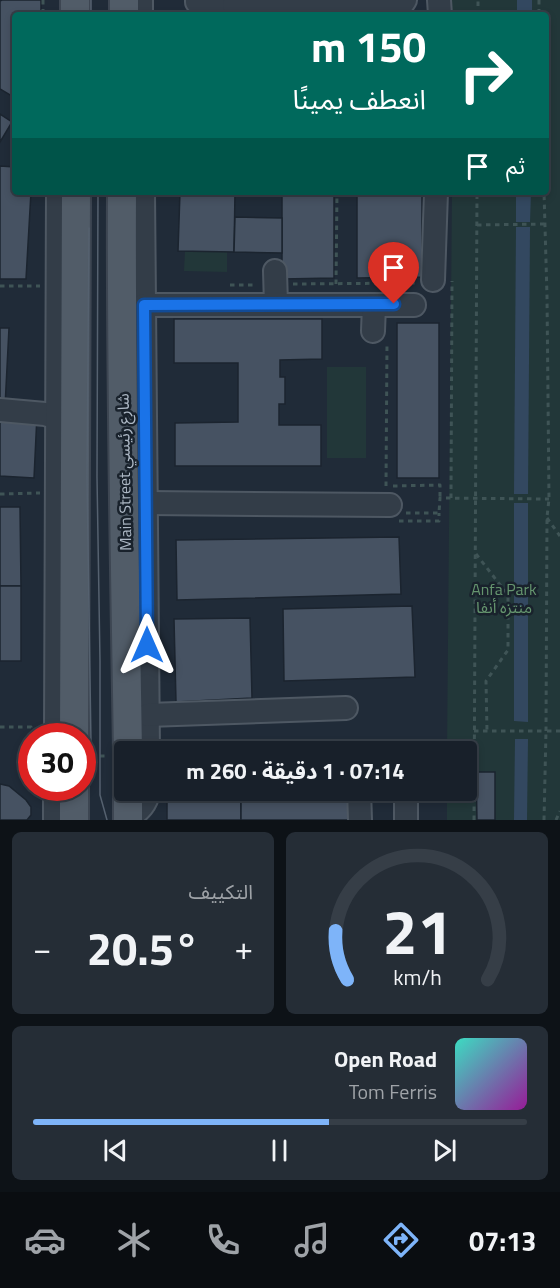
<!DOCTYPE html>
<html lang="ar">
<meta charset="utf-8">
<style>
body{margin:0;font-family:"Titillium Web","Noto Sans Arabic",sans-serif;background:#252d36;color:#f1f3f6;direction:rtl;height:100vh;display:flex;flex-direction:column;font-size:22px;white-space:nowrap}
*{box-sizing:border-box;margin:0}
p{font-size:20px;color:#9fa3a8}
.icon{flex:none;width:33px;height:33px;fill:none;stroke:currentColor;stroke-width:2;stroke-linecap:round;stroke-linejoin:round}
.map{position:relative;height:820px;overflow:hidden;direction:ltr}
.sheet{display:flex;flex-direction:column;gap:12px;padding:12px;background:#0d1217;flex:1}
.sheet>*{flex:none}
.guide{position:absolute;left:12px;top:12px;width:537px;height:183px;border-radius:6px;box-shadow:0 3px 9px #0003,0 0 0 2px #363e47;direction:rtl;background:#00695c;color:#fff;overflow:hidden}
.speed{position:absolute;left:18px;top:723px;display:flex;gap:12px;font-size:30px;font-weight:700;text-align:center}
.speed>*{display:grid;place-content:center;width:78px;height:78px;border-radius:50%;background:#18202a;box-shadow:0 3px 9px #0003,0 0 0 2px #363e47;line-height:1}
.speed .limit{border:9px solid #d22;background:#fff;color:#111}
.pin{position:absolute;display:grid;place-items:center;width:51px;height:51px;color:#fff;margin:-62px -26px;border-radius:50% 50% 50% 0;rotate:-45deg;box-shadow:0 0 6px #0007}
.pin .icon{rotate:45deg}
.me{position:absolute;width:66px;margin:-33px;rotate:0deg;stroke-linejoin:round;filter:drop-shadow(0 0 4px #0008)}
.turn{display:flex;align-items:center;gap:21px;height:126px;padding:0 24px;font-size:27px}
.turn .icon{width:78px;height:78px;stroke-width:2.5}
.turn b{display:block;font-size:42px;line-height:51px}
.then{display:flex;align-items:center;height:57px;padding:0 24px;background:#0003;gap:12px;font-size:22px}
.big{font-size:45px;font-weight:700;line-height:1.1}
.sheet .widget{flex:1;display:flex;flex-direction:column;justify-content:center;gap:9px;min-width:0;padding:0 21px;border-radius:9px;background:#252d36}
.sheet .dial{align-items:center;gap:0}
.dial svg{height:156px;overflow:visible;fill:none;stroke:#363e47;stroke-width:7;stroke-linecap:round;text-anchor:middle}
.dial text{fill:#f1f3f6;stroke:none}
.song{display:flex;align-items:center;gap:18px}
.cover{width:72px;height:72px;border-radius:9px;background:linear-gradient(135deg,hsl(170 70% 55%),hsl(300 70% 35%))}
.played{height:6px;border-radius:3px;background:linear-gradient(90deg,#7eb4f9 60%,#363e47 60%)}
.keys{display:flex;justify-content:space-around;direction:ltr}
.heat{display:flex;justify-content:space-between;align-items:center;font-size:33px;direction:ltr}
.sheet .tiles{flex:1;display:grid;gap:12px;grid-template-columns:1fr 1fr}
.widget:last-child{grid-column:span 2}
.trip{position:absolute;left:114px;top:741px;width:363px;height:60px;border-radius:6px;background:#18202a;box-shadow:0 3px 9px #0003,0 0 0 2px #363e47;font-weight:700;line-height:60px;text-align:center;direction:rtl}
.menu{display:flex;height:96px;justify-content:space-around;align-items:center;background:#0a0d11;color:#9fa3a8}
.menu .icon{width:42px;height:42px}
.menu .selected{color:#7eb4f9}
.menu b{font-size:27px;color:#f1f3f6}
.map>svg:first-child{display:block}
.green{fill:#223739}
.water{fill:#334860}
.building{fill:#465262;stroke:#1b242f;stroke-width:1.5}
.lines{fill:none;stroke-linecap:round;stroke-linejoin:round}
.minor-casing{stroke:#4e5863;stroke-width:26}
.major-casing{stroke:#3d4652;stroke-width:32}
.path{stroke:#3f5456;stroke-width:3;stroke-dasharray:4.5 4.5;stroke-linecap:butt}
.minor{stroke:#333d48;stroke-width:22}
.major{stroke:#515c68;stroke-width:28}
.tram{stroke:#55616f;stroke-width:1.5}
.route-casing{stroke:#114b97;stroke-width:15}
.route{stroke:#1a73e8;stroke-width:10}
.labels{text-anchor:middle;stroke-width:5;stroke-linejoin:round;paint-order:stroke}
.street-label{font-size:16px;fill:#adb8c5;stroke:#19222c}
.park-label{font-size:16px;fill:#65956e;stroke:#19222c}
</style>
<div class="map">
<svg width="560" height="820" viewBox="0 0 560 820">
<rect width="100%" height="100%" fill="#202b38"/>
<!-- green -->
<g class="green">
<polygon points="450,0 560,0 560,820 447,820 447,791 466,790 466,752 447,751 452,192 546,192 546,15 451,15"/>
<polygon points="185,251 227,252 227,272 184,271"/>
<rect x="327" y="367" width="39" height="91"/>
</g>
<!-- water -->
<g class="water">
<rect x="517" y="0" width="15" height="15"/>
<polygon points="516,192 531,192 530,222 516,222"/>
<polygon points="516,227 530,227 528,494 514,494"/>
<polygon points="514,503 528,503 528,722 514,721"/>
<polygon points="515,739 528,739 527,820 514,820"/>
</g>
<!-- building -->
<g class="building">
<polygon points="2,0 41,0 41,15 15,15 15,98 0,89 0,1"/>
<polygon points="0,114 12,122 0,142"/>
<polygon points="0,166 15,167 15,192 31,192 26,279 0,279"/>
<polygon points="180,192 235,192 234,252 178,251"/>
<polygon points="282,192 334,192 334,278 282,279"/>
<polygon points="357,192 422,192 422,277 357,278"/>
<polygon points="235,217 282,218 282,253 234,252"/>
<polygon points="174,319 322,319 322,359 280,360 280,377 285,377 285,404 279,404 279,425 321,425 321,466 175,466 175,423 238,422 238,363 174,363"/>
<rect x="397" y="323" width="42" height="155"/>
<polygon points="0,328 9,328 5,407 0,407"/>
<polygon points="0,413 37,415 34,478 0,476"/>
<polygon points="0,507 20,507 21,586 0,586"/>
<polygon points="399,537 401,594 177,600 176,540"/>
<rect x="0" y="586" width="21" height="75"/>
<polygon points="412,606 415,677 284,681 283,609"/>
<polygon points="250,618 252,698 176,702 174,619"/>
<polygon points="476,772 495,772 495,820 477,820"/>
<polygon points="0,784 9,786 26,800 31,807 31,815 27,820 0,820"/>
<rect x="167" y="790" width="74" height="30"/>
<polygon points="352,799 352,820 241,820 241,801"/>
</g>
<g class="lines">
<!-- minor casing -->
<g class="minor-casing">
<g id="minor">
<polyline points="141,0 141,15"/>
<path d="M197,0V2C206,11 222,6 234,5V0"/>
<polyline points="439,0 440,15"/>
<polyline points="234,5 400,5 403,3 405,0"/>
<polyline points="143,192 148,752"/>
<polyline points="275,271 276,305"/>
<polyline points="433,280 436,192"/>
<polyline points="144,305 414,305"/>
<polyline points="373,331 374,305"/>
<polyline points="0,410 45,414 57,418"/>
<polyline points="146,503 390,505"/>
<polyline points="148,715 346,708"/>
<polyline points="56,736 58,192"/>
<polyline points="359,790 360,820"/>
<path d="M128,817C140,811 146,804 149,790"/>
<polyline points="55,820 55,788"/>
<polyline points="406,820 406,790"/>
</g>
</g>
<!-- major casing -->
<g class="major-casing">
<g id="major">
<polyline points="75,0 75,15"/>
<polyline points="124,15 124,0"/>
<path d="M122,192C121,379 125,565 128,752"/>
<polyline points="74,736 76,192"/>
<polyline points="74,820 74,788"/>
<polyline points="128,820 128,790"/>
</g>
</g>
<!-- path -->
<g class="path">
<polyline points="43,0 43,15"/>
<polyline points="539,0 539,15"/>
<polyline points="478,15 478,0"/>
<polyline points="477,225 545,224"/>
<polyline points="293,284 415,283"/>
<polyline points="336,284 337,192"/>
<polyline points="230,285 256,285"/>
<polyline points="0,286 40,286"/>
<polyline points="386,486 387,342"/>
<polyline points="393,486 440,485 440,498"/>
<polyline points="0,494 40,493"/>
<polyline points="451,498 452,281"/>
<polyline points="406,513 439,513 440,498 549,499"/>
<polyline points="547,518 560,536"/>
<polyline points="399,521 439,521 439,513"/>
<polyline points="476,554 508,595 508,650 486,681 487,731"/>
<polyline points="0,727 31,727 32,754"/>
<polyline points="474,731 546,731 547,517 549,499 547,296 544,192"/>
<polyline points="82,756 108,756"/>
<polyline points="474,820 477,192"/>
<polyline points="544,820 546,731 560,731"/>
<polyline points="556,820 560,811"/>
</g>
<!-- minor -->
<use href="#minor" class="minor"/>
<!-- major -->
<use href="#major" class="major"/>
<!-- tram -->
<g class="tram">
<polyline points="91,15 91,0"/>
<polyline points="98,192 97,477 100,661 100,795 107,820"/>
<polyline points="89,228 87,477 91,744"/>
</g>
</g>
<g class="lines">
<!-- route casing -->
<g class="route-casing">
<polyline id="route" points="147,645 144,305 394,304"/>
</g>
<!-- route -->
<use href="#route" class="route"/>
</g>
<g class="labels">
<!-- street labels -->
<g class="street-label">
<text transform="translate(124 472) rotate(-91)" y="6">Main Street شارع رئيسي</text>
</g>
<!-- park labels -->
<g class="park-label">
<text x="504" y="595">Anfa Park<tspan x="504" dy="18">منتزه أنفا</tspan></text>
</g>
</g>
</svg>
<div class="speed"><div class="limit">30</div></div>
<div class="pin" style="left:394px;top:304px;background:#d93025"><svg class="icon" aria-label="arrive" viewBox="0 0 24 24"><path d="M6 21V4h12l-3 4 3 4H6"/></svg></div>
<svg class="me" style="left:147px;top:645px" viewBox="-20 -20 40 40"><path d="M0-17L14 15 0 8-14 15z" fill="#1a73e8" stroke="#fff" stroke-width="4"/></svg>
<div class="trip">07:14 · 1 دقيقة · 260 m</div>
<div class="guide">
<div class="turn"><svg class="icon" aria-label="right" viewBox="0 0 24 24"><path d="M7 20v-9h11M14 6l5 5-5 5"/></svg><div><b>150 m</b>انعطف يمينًا</div></div>
<div class="then">ثم<svg class="icon" aria-label="arrive" viewBox="0 0 24 24"><path d="M6 21V4h12l-3 4 3 4H6"/></svg></div>
</div>
</div>
<section class="sheet">
<div class="tiles">
<div class="widget dial"><svg viewBox="0 0 100 80">
<path d="M14 69A42 42 0 1 1 86 69"/>
<path d="M14 69A42 42 0 0 1 8 44" stroke="#7eb4f9"/>
<text x="50" y="56" font-size="32" font-weight="700">21</text>
<text x="50" y="72" font-size="11">km/h</text>
</svg></div>
<div class="widget"><p>التكييف</p>
<div class="heat"><a>−</a><b class="big">20.5°</b><a>+</a></div>
</div>
<div class="widget">
<div class="song"><i class="cover"></i><div><b>Open Road</b><p>Tom Ferris</p></div></div>
<div class="played"></div>
<div class="keys"><svg class="icon" aria-label="previous" viewBox="0 0 24 24"><path d="M18 5L8 12l10 7zM5 5v14"/></svg><svg class="icon" aria-label="pause" viewBox="0 0 24 24"><path d="M8 5v14M16 5v14"/></svg><svg class="icon" aria-label="next" viewBox="0 0 24 24"><path d="M6 5l10 7-10 7zM19 5v14"/></svg></div>
</div>
</div>
</section>
<nav class="menu">
<b>07:13</b>
<svg class="icon selected" aria-label="directions" viewBox="0 0 24 24"><path d="M12 3l9 9-9 9-9-9zM9 14v-3h6M13 9l2 2-2 2"/></svg>
<svg class="icon" aria-label="music" viewBox="0 0 24 24"><path d="M9 18V5l10-2v13"/><circle cx="6" cy="18" r="3"/><circle cx="16" cy="16" r="3"/></svg>
<svg class="icon" aria-label="phone" viewBox="0 0 24 24"><path d="M5 4h4l2 5-3 2q2 4 5 5l2-3 5 2v4C11 20 4 13 5 4z"/></svg>
<svg class="icon" aria-label="climate" viewBox="0 0 24 24"><path d="M12 3v18M4 7l16 10M4 17L20 7"/></svg>
<svg class="icon" aria-label="car" viewBox="0 0 24 24"><path d="M5 17H2v-5l4-1 3-4h7l3 4 3 1v5h-3M9 17h6M6 11h13"/><circle cx="7" cy="17" r="2"/><circle cx="17" cy="17" r="2"/></svg>
</nav>
